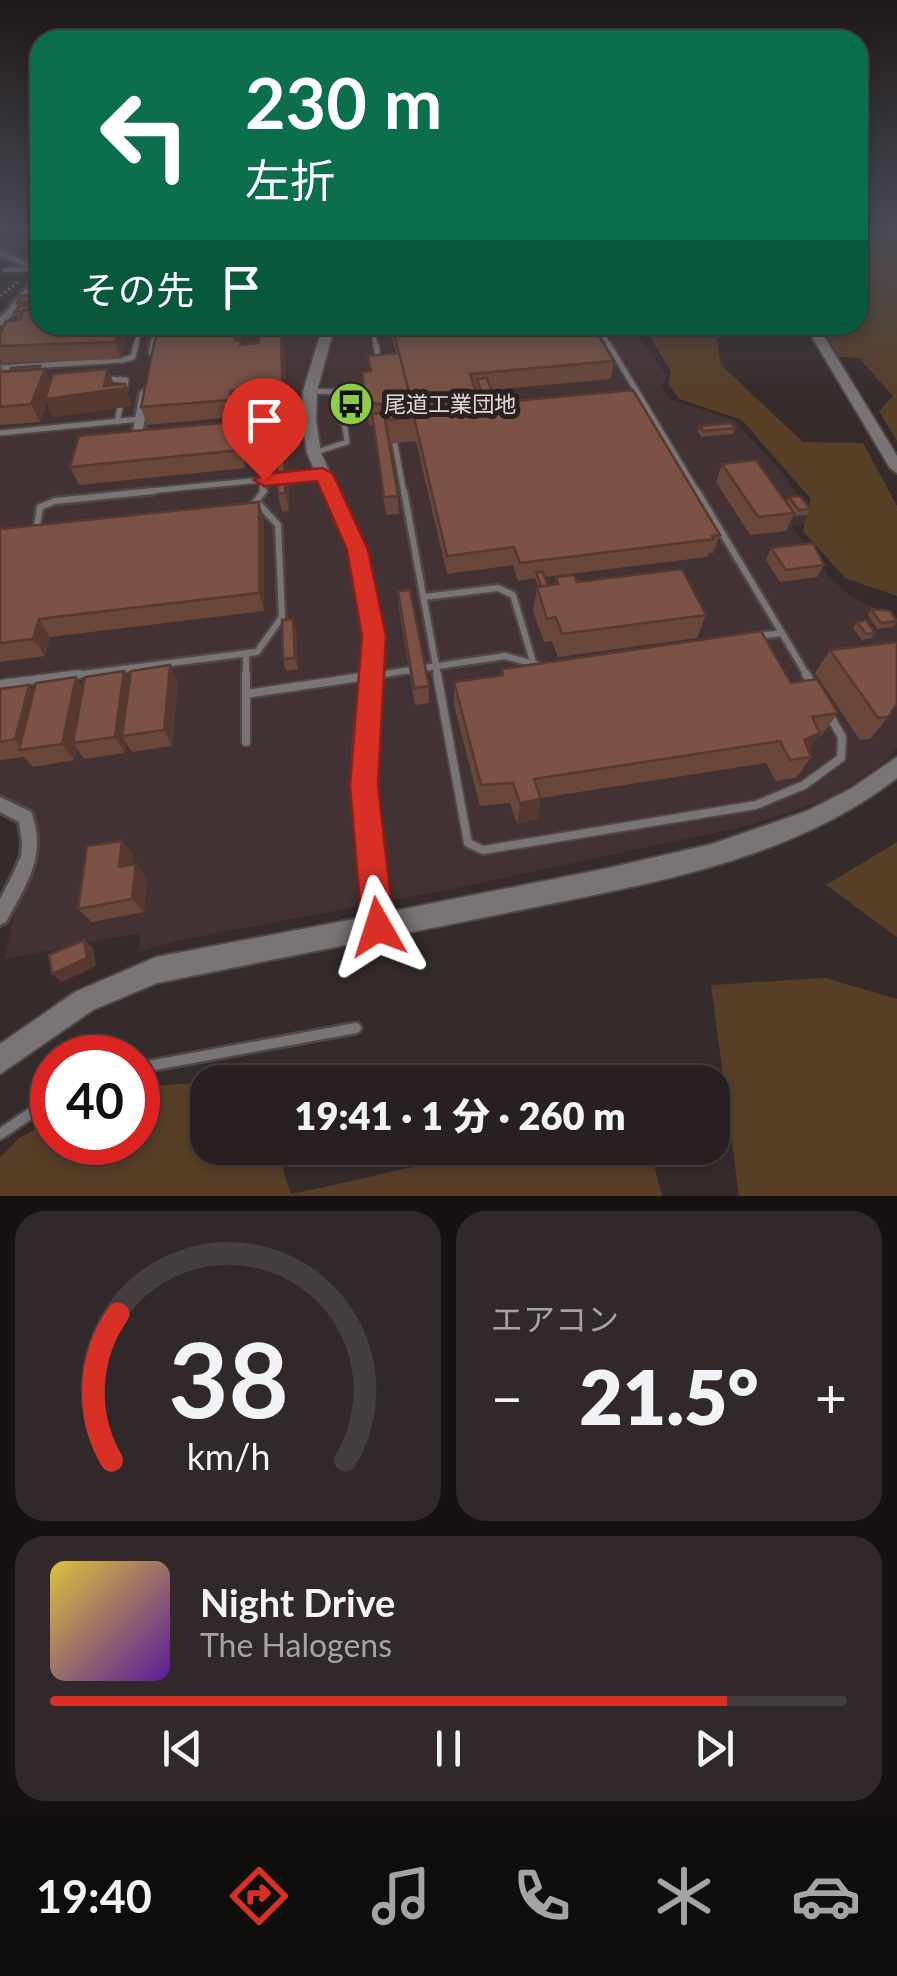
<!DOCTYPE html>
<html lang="ja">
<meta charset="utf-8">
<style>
body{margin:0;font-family:Lato,"Noto Sans JP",sans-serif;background:#302829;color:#f1f3f6;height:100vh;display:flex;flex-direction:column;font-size:38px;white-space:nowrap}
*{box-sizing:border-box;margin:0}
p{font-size:32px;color:#a5a3a5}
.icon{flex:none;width:55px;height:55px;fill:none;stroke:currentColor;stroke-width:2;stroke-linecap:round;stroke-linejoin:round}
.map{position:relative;height:1196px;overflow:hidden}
.details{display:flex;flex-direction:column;gap:15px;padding:15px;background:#161212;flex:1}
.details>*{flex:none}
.banner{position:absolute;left:30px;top:30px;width:838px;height:305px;border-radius:30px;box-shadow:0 5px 15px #0003,0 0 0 2px #443e3e;background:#0b6e4f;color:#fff;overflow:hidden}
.speed{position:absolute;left:30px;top:1035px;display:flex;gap:20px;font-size:50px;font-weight:700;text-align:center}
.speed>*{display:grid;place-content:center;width:130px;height:130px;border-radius:50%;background:#282020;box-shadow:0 5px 15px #0003,0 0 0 2px #443e3e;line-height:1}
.speed .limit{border:15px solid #d22;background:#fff;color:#111}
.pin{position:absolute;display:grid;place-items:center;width:85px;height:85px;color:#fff;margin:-102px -42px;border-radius:50% 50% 50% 0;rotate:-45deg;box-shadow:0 0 10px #0007}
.pin .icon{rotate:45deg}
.me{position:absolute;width:110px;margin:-55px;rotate:354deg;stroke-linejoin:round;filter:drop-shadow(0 0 8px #0008)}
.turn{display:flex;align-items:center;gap:35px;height:210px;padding:0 50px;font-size:45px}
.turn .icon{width:130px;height:130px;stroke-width:2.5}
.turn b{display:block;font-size:70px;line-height:85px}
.then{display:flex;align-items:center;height:95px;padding:0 50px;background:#0003;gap:20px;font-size:38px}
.big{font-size:75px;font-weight:800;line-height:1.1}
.details .card{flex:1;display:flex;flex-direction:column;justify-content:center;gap:15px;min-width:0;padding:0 35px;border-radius:30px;background:#302829}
.details .dial{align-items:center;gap:0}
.dial svg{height:260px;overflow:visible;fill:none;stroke:#443e3e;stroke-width:7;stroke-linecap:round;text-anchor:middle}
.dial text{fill:#f1f3f6;stroke:none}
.song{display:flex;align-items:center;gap:30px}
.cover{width:120px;height:120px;border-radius:15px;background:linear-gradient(135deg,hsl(50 70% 55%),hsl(270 70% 35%))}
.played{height:10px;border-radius:5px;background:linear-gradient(90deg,#d93025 85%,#443e3e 85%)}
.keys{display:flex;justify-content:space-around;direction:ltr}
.heat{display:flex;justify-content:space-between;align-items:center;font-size:55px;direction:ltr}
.details .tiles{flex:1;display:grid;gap:15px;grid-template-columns:1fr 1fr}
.card:last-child{grid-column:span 2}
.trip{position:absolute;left:190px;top:1065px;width:540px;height:100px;border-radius:30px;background:#282020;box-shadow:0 5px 15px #0003,0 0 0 2px #443e3e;font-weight:800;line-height:100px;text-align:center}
.dock{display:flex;height:160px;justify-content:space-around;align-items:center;background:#100d0d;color:#a5a3a5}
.dock .icon{width:70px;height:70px}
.dock .current{color:#d93025}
.dock b{font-size:45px;color:#f1f3f6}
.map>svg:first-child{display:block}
.built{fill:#433233}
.green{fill:#583f28}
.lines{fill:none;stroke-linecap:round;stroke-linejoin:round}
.service-far4-casing{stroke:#504747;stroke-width:6}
.service-far3-casing{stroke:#504747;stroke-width:9}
.service-far2-casing{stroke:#504747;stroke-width:11}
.service-far1-casing{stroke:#504747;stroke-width:12}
.service-casing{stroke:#504747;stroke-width:15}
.minor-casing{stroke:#504747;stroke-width:6}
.tertiary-casing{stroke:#504747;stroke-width:4}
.path{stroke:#837b7b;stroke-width:2.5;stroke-dasharray:2.5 2.5;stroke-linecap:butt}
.service-far4{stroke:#797476;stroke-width:4}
.service-far3{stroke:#797476;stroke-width:5}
.service-far2{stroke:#797476;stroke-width:6}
.service-far1{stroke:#797476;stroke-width:8}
.service{stroke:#797476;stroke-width:10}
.minor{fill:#797476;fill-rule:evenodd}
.tertiary{fill:#797476;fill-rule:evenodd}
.wall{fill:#6a473b}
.shaded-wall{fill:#563930}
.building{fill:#7b5245;stroke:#563930;stroke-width:2.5}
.route{fill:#d93025;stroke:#8d1f18;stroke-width:2.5}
.labels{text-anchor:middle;stroke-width:10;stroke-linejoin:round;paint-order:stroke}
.far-poi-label{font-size:22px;fill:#e0d9d9;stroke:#2b2121;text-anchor:start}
</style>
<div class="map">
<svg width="897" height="1196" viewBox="0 0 897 1196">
<rect width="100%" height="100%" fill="#352b2b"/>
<!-- built -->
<polygon class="built" points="40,276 40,325 632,325 667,376 661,387 672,400 734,420 781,471 807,508 806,524 791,526 829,576 851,597 897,618 897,748 882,764 828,799 750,825 452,889 176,941 139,952 140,933 4,959 20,890 19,869 25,841 14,818 0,812 0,320"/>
<!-- green -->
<g class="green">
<polygon points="858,231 897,231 897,441 879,411 893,396 859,358 839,357 820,325 858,325"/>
<polygon points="644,325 714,325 721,365 803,442 863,443 897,506 897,596 845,578 803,531 811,499 742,420 679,399 668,384 671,372"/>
<polygon points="897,842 897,937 826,885"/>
<polygon points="825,978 897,999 897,1196 739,1196 711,985"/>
<path d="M256,1079L257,1082H208V1148H276L291,1194C393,1175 553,1122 652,1157L662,1196H0V1157L19,1138L52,1120V1142H138V1087Z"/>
</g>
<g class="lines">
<!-- service-far4 casing -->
<g class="service-far4-casing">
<g id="service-far4">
<polyline points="5,270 38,269"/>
<polyline points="372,325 376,348"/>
<polyline points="597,325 611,348"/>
<polyline points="288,329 327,326"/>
<polyline points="135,348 141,325"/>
</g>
</g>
<!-- service-far3 casing -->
<g class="service-far3-casing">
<g id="service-far3">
<polyline points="376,345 379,363"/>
<polyline points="609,345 698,493"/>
<polyline points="0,368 123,360 133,357 136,345"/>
<polyline points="106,379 126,380 124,391"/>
<polyline points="311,391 340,392 347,442 314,453"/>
<polyline points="117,422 121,403"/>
<polyline points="0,433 140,419"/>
<polyline points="394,439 404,493"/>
<polyline points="129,493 322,474"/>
<polyline points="262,493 264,445"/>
</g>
</g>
<!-- service-far2 casing -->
<g class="service-far2-casing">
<g id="service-far2">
<polyline points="404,491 438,677"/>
<polyline points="697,491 782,633 758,636"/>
<polyline points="253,505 264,491"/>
<polyline points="36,532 40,507 55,501 154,491"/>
<polyline points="424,597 498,588 513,595 534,665"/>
<polyline points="782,633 808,677"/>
<polyline points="246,653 246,677"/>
<polyline points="59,677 257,652 282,617 278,525 257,502"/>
<polyline points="364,677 505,656 538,665"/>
</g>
</g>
<!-- service-far1 casing -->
<g class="service-far1-casing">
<g id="service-far1">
<polyline points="246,674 246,694 381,674"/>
<polyline points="437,674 468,843 483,850 756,805 804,785 841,758 842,737 830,716"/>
<polyline points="806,674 814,687"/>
<polyline points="0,684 79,674"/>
<polyline points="246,694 246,742"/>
</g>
</g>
<!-- service casing -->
<g class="service-casing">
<g id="service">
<polyline points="138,1068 356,1028"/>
<polyline points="0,1134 52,1099"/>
</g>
</g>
<!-- minor casing -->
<g class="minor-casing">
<g id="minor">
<polygon points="0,251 40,267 40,272 0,256"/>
<polygon points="37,276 40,276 40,283 3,325 0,325 0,318"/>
<polygon points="154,325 162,325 157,353 153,356 149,353"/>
<polygon points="145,389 150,392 143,429 157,434 157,438 153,439 133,430 140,392"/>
<polygon points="309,417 314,420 312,422 222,432 217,429 222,426"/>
<path d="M0,797L31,812C48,855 26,885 6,922L0,925V899L13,874L21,856L22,843L19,822L0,812Z"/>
</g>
</g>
<!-- tertiary casing -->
<g class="tertiary-casing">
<g id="tertiary">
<path d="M323,325H335L317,391L316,420L321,453L365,550L383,636L373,748L389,912L604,869L712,844L807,811L852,788L897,757V778C786,864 640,885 506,913C390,937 273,959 157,983L93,1010L0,1074V1044L75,992L156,957L365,917L353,748L365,636L349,550L307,453L302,420L303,391Z"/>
<polygon points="805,325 817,325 897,456 897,473 890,468"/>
</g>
</g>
<!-- path -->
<polyline class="path" points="0,296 19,281"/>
<!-- service-far4 -->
<use href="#service-far4" class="service-far4"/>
<!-- service-far3 -->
<use href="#service-far3" class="service-far3"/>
<!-- service-far2 -->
<use href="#service-far2" class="service-far2"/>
<!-- service-far1 -->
<use href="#service-far1" class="service-far1"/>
<!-- service -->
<use href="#service" class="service"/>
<!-- minor -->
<use href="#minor" class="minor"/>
<!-- tertiary -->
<use href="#tertiary" class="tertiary"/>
</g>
<!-- wall -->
<g class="wall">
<polygon points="40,278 40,292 31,292 29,287"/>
<polygon points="32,295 34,300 32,305 40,325 128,325 121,359 2,363 0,359 0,334 18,320 15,312 19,306 17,303"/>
<polygon points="158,325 246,325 246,328 240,328 240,340 241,345 284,348 289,511 282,512 278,494 275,404 256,406 256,411 239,416 237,408 235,409 235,417 147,425 141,407"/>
<polygon points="389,325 592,325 614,361 611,379 491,390 496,403 720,535 713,553 709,553 707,557 545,577 548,586 555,585 556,577 577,582 661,571 662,569 706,615 697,638 558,657 552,641 544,642 533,611 537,587 538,587 535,578 518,581 513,565 447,574 415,437 416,441 389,444 398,496 399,514 386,515 373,426 369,425 362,372 370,371 368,356 396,354"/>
<polygon points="0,364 3,370 3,372 40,366 42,369 45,369 51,381 108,369 114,385 125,384 132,406 53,417 47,403 40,422 0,425"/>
<polygon points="700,426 735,428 733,434 701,437 698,432"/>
<polygon points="241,442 246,460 245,468 79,485 70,467"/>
<polygon points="722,464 786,503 789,497 810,509 807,515 796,516 794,514 786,531 750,535 716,482"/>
<polygon points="259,502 264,520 264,611 50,637 45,656 0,662 0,529"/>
<polygon points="771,548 824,565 817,577 780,582 766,560"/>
<polygon points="398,591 429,686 429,703 415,705 399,609"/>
<polygon points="871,609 897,621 893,627 877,629 868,615"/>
<polygon points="857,622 875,633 871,638 862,640 853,628"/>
<polygon points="296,631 298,669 286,671 283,659"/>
<polygon points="830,650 888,717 870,739 860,740 815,673"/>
<polygon points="170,665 178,683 172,746 132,752 126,743 125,753 84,759 77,748 74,760 33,767 24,757 0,760 0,689 33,692 76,677 83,689 124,671 129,681"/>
<polygon points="502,669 791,683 838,713 822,735 818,736 808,750 811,757 796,778 776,781 766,763 541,798 537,819 517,824 510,803 480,806 454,705 454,682 501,675"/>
<polygon points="122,841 133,855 132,864 147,878 144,912 92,922 78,909"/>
</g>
<!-- shaded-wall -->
<g class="shaded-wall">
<polygon points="119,325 128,325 121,359 115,342"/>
<polygon points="236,325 246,325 246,328 240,328 239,358 235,341"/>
<polygon points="281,331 284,348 289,511 285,493"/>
<polygon points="40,366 43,373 45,369 53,386 104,386 108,369 115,387 125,384 132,406 53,417 47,403 40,422 31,404"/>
<polygon points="252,389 256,411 239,416 235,398"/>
<polygon points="231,391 235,409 235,417 230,400"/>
<polygon points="241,442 246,460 245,468 241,450"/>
<polygon points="259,502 264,520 264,611 259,593"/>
<polygon points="39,619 50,637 45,656 33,639"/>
<polygon points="293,619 296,631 298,669 295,658"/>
<polygon points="170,665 178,683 172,746 164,730"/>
<polygon points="124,671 134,689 122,736 126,743 125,753 115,737"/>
<polygon points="76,677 87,695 73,743 77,748 74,760 62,744"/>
<polygon points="29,685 41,702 24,750 15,739"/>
<polygon points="820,733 805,755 804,740"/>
<polygon points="541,799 537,819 517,824 520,803"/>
<polygon points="122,841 133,855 131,880 119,867"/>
<polygon points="136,864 147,878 144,912 132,899"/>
<polygon points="84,940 93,948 96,966 62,982 52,974"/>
</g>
<!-- building -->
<g class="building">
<polygon points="40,278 39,286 29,287 34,279"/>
<polygon points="32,295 29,302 17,303 21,296"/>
<polygon points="40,304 40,309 15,312 19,306"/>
<polygon points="40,309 40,325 119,325 115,342 0,346 0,334 6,321 19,320 24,310"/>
<polygon points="158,325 236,325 235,341 240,340 240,345 259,343 259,333 281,331 285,493 278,494 276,392 272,387 252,389 252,393 235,398 235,391 231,391 230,400 141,407"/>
<polygon points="392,325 592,325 614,361 470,374 480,404 633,390 720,535 712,536 714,539 520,563 514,547 447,556"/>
<polygon points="399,353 415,417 387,420 384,405 366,402 362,372 371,371 368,356"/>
<polygon points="40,366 39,369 10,371 11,368"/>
<polygon points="45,369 31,404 0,407 0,372"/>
<polygon points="108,369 104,386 125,384 126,388 45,399 53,374"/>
<polygon points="487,378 496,403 486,404 477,379"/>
<polygon points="384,413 398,496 384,497 372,414"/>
<polygon points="233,422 237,442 241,442 241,450 70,467 79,436"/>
<polygon points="731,423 735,428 703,431 700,426"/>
<polygon points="756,460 794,513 758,517 722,464"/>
<polygon points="800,496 810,509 799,510 789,497"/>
<polygon points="259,502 259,593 39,619 33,639 0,643 0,529"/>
<polygon points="813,543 824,565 786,570 771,548"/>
<polygon points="682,569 706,615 562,634 556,617 547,619 537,587 558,584 556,577 574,575 577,582"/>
<polygon points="536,572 543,572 548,586 541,586"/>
<polygon points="410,590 429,686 414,688 398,591"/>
<polygon points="871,609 890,611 897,621 881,623"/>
<polygon points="293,619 295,658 283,659 282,620"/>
<polygon points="866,620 875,633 866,634 857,622"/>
<polygon points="761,631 791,683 817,679 838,713 812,717 820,733 804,740 811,757 790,760 780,741 534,779 541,799 520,803 513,783 481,785 454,682 503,675 502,669"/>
<polygon points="897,642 897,704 888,717 878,718 830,650"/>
<polygon points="170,665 164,730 122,736 131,671"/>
<polygon points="124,671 115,737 73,743 85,677"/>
<polygon points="76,677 62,744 19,750 36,683"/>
<polygon points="29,685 15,739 0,742 0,689"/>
<polygon points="122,841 119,867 136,864 132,899 78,909 87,846"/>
<polygon points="84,940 87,958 52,974 49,955"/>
</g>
<!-- sky -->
<linearGradient id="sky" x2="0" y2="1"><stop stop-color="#1d1818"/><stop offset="0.58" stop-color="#4b4a55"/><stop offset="1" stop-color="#4b4a55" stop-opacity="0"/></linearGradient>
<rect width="897" height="398" fill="url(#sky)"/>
<!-- route -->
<polygon class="route" points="323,468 333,474 368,550 386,636 378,785 394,927 389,939 378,943 367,939 362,927 350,785 362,636 347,550 317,481 264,486 254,480 264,474"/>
<!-- icons -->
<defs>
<g id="bus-disc" transform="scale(2.25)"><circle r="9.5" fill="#8dce44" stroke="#2b2121"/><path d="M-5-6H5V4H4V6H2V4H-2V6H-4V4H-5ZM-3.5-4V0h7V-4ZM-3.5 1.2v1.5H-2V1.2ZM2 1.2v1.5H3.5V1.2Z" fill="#111"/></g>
</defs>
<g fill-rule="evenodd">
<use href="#bus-disc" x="351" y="404"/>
</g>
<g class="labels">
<!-- far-poi labels -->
<g class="far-poi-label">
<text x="384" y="412">尾道工業団地</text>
</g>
</g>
</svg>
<div class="speed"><div class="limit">40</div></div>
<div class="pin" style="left:264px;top:480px;background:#d93025"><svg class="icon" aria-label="arrive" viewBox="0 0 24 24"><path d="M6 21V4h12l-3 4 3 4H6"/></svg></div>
<svg class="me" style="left:378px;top:927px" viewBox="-20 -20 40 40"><path d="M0-17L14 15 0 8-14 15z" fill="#d93025" stroke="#fff" stroke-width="4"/></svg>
<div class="trip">19:41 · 1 分 · 260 m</div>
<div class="banner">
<div class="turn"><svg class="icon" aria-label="left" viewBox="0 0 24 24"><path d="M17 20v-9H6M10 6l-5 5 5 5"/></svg><div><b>230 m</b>左折</div></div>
<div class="then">その先<svg class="icon" aria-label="arrive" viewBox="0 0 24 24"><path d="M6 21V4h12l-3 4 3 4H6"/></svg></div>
</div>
</div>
<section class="details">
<div class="tiles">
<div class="card dial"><svg viewBox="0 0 100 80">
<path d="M14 69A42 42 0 1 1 86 69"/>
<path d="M14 69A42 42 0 0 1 16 24" stroke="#d93025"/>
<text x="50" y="56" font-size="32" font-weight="700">38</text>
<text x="50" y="72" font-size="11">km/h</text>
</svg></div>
<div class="card"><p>エアコン</p>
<div class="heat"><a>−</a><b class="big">21.5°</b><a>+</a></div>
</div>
<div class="card">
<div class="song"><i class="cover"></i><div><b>Night Drive</b><p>The Halogens</p></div></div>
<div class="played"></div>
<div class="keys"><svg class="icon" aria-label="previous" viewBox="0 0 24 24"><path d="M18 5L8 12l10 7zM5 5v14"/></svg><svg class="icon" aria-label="pause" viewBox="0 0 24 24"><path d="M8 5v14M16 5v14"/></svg><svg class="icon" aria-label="next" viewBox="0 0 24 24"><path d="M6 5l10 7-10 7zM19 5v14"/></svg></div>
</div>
</div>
</section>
<nav class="dock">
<b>19:40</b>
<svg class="icon current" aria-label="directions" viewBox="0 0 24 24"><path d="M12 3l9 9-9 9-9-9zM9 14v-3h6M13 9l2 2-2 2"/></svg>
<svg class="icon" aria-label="music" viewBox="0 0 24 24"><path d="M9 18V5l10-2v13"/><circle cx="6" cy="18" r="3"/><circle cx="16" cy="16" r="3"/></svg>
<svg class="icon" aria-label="phone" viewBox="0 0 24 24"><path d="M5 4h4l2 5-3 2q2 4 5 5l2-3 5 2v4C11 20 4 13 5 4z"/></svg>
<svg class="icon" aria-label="climate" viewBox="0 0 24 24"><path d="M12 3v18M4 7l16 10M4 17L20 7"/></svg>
<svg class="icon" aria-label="car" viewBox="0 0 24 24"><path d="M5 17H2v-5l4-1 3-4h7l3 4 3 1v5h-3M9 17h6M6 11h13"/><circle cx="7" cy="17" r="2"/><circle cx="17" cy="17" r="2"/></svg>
</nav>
